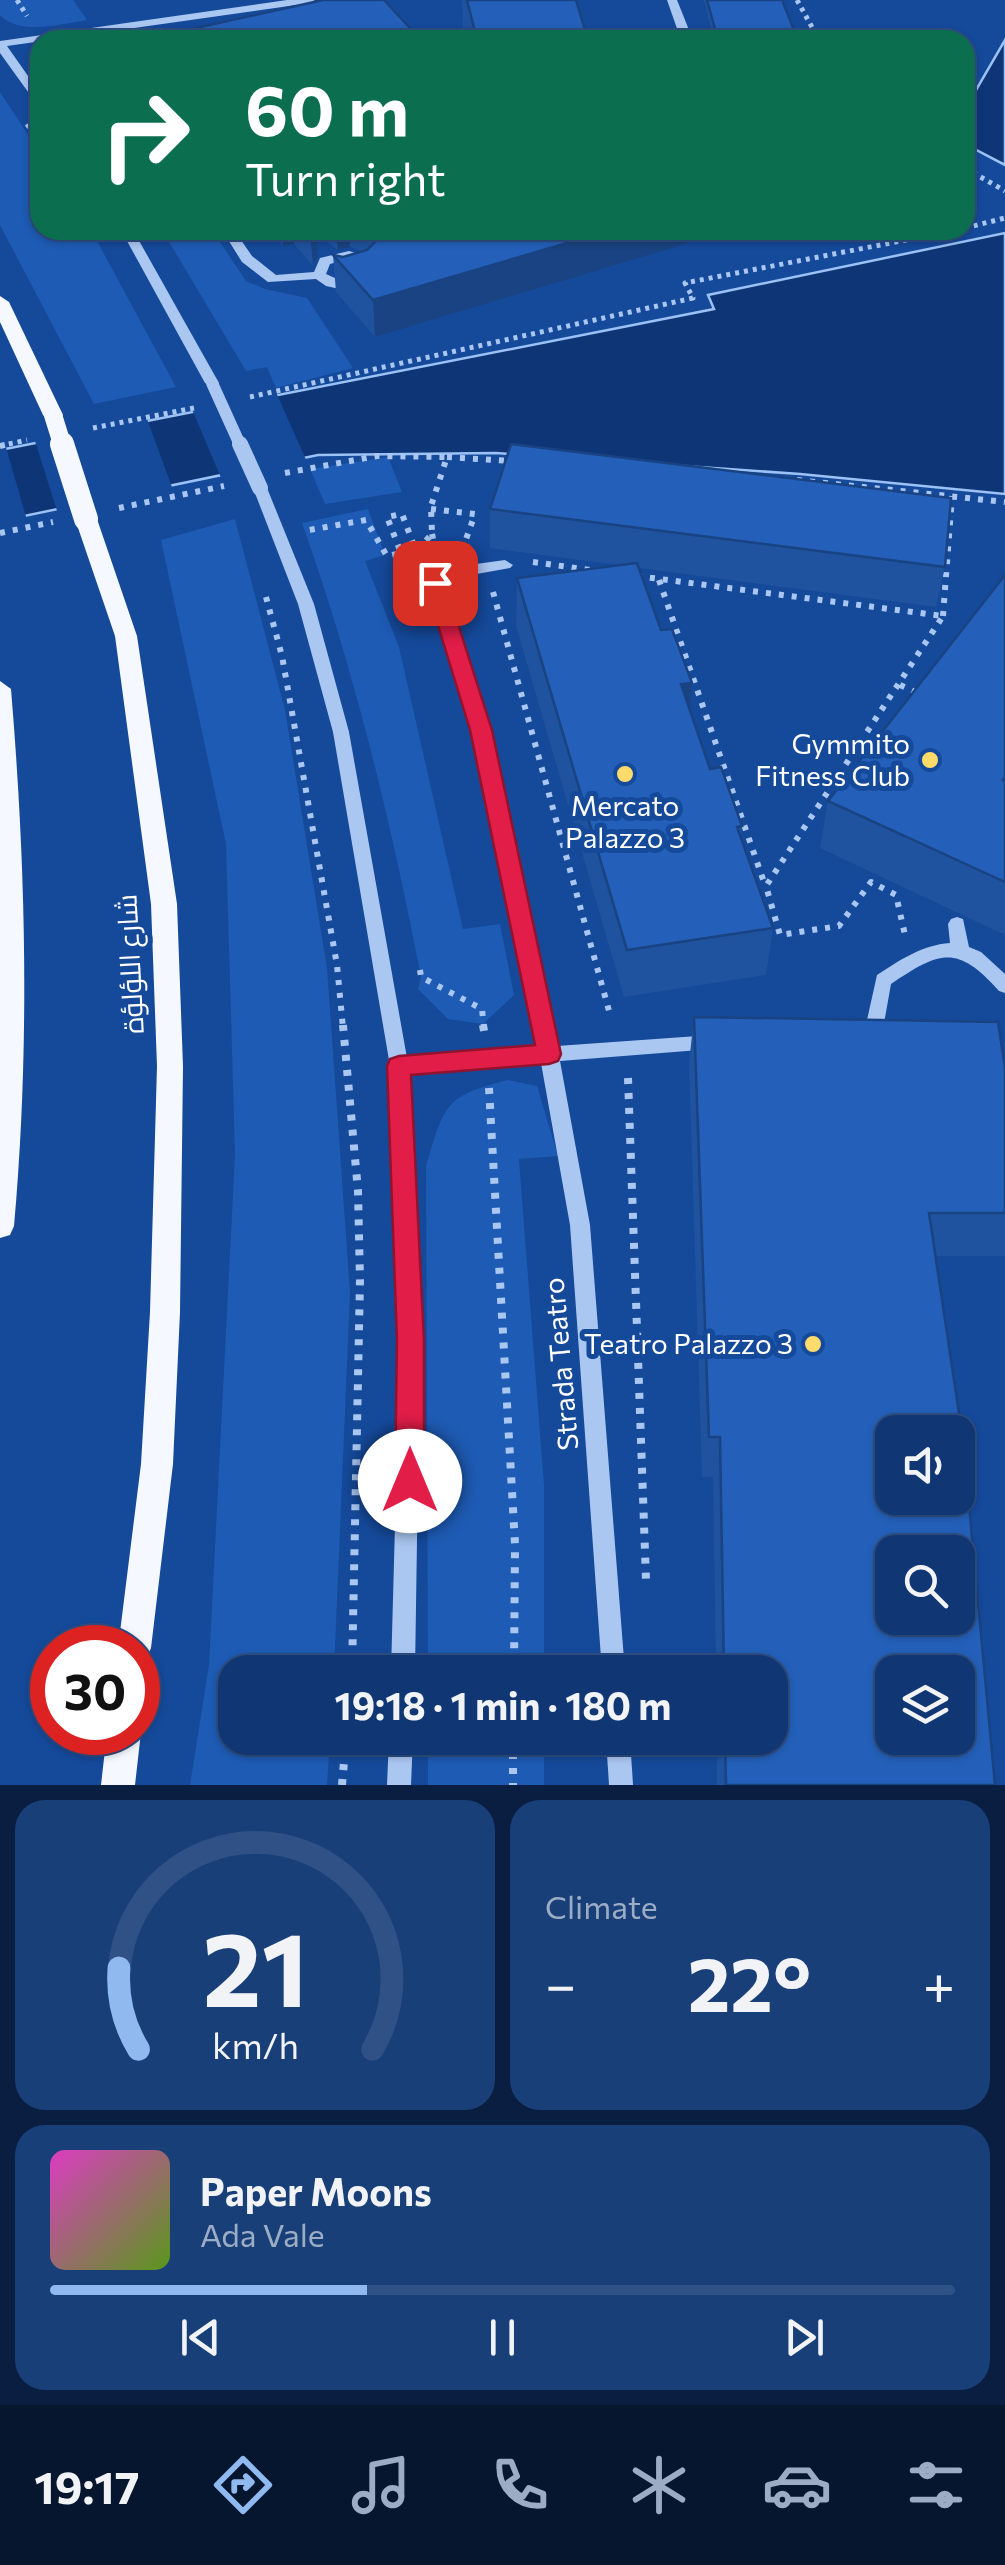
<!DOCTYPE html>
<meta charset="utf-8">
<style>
body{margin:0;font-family:Commissioner,Cairo,sans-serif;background:#193f79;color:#f1f3f6;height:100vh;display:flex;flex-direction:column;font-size:38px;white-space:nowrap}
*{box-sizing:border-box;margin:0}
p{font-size:32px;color:#9cacc5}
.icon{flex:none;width:55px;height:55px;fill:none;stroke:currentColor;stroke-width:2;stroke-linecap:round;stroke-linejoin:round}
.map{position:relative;height:1785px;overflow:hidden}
.details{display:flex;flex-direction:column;gap:15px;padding:15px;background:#091e40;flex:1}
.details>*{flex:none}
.top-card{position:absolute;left:30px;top:30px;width:945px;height:210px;border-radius:30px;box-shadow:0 2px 8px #0004,0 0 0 2px #305186;background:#0b6e4f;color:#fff;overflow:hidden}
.controls{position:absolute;left:875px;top:1415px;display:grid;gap:20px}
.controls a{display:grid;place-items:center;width:100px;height:100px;border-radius:20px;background:#103774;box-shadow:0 2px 8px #0004,0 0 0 2px #305186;font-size:50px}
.speed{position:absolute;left:30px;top:1625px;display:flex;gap:20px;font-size:50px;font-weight:700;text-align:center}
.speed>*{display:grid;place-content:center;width:130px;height:130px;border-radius:50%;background:#103774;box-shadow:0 2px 8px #0004,0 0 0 2px #305186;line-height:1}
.speed .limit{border:15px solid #d22;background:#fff;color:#111}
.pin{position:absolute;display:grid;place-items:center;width:85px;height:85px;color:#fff;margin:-42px;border-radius:20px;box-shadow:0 5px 15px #0006}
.me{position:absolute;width:110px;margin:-55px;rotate:0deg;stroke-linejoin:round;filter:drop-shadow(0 0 8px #0008)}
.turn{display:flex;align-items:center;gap:35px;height:210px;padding:0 50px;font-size:45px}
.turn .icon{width:130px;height:130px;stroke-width:2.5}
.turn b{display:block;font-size:70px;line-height:85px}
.big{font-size:75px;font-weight:700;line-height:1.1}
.details .tile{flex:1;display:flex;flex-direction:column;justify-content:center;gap:15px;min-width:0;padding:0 35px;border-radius:30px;background:#193f79}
.details .dial{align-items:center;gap:0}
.dial svg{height:260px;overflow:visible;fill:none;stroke:#305186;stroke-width:7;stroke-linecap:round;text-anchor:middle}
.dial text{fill:#f1f3f6;stroke:none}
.song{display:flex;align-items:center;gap:30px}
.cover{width:120px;height:120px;border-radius:15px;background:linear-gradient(135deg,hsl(310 70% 55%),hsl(90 70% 35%))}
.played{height:10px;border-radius:5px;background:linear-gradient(90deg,#90b9f0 35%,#305186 35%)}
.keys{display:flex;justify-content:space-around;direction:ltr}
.heat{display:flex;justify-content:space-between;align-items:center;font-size:55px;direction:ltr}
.details .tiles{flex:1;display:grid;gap:15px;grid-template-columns:1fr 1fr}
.tile:last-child{grid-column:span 2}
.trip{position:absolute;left:218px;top:1655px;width:570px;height:100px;border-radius:30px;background:#103774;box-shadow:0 2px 8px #0004,0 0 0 2px #305186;font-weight:700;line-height:100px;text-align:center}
.dock{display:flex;height:160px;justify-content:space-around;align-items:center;background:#06162e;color:#9cacc5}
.dock .icon{width:70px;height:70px}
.dock .on{color:#90b9f0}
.dock b{font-size:45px;color:#f1f3f6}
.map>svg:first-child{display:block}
.green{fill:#1e5bb4}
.water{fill:#0e3677;stroke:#9cc2f5;stroke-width:2.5}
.pier{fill:#15499a}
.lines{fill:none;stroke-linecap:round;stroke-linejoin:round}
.path-far2{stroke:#aac7f2;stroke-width:5;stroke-dasharray:4 5;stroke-linecap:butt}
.path-far1{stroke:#aac7f2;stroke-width:6;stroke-dasharray:5 8;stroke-linecap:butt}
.path{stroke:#aac7f2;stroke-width:8;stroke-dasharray:6 9;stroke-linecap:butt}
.minor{fill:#aac7f2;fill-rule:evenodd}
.major{fill:#f5f9ff;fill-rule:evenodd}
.minor-bridge-far1{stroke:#aac7f2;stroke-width:12}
.minor-bridge{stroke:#aac7f2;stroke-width:16}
.major-bridge-far1{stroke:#f5f9ff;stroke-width:18}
.major-bridge{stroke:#f5f9ff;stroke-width:24}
.wall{fill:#1f539f}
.shaded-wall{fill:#194382}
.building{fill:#2460b9;stroke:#194382;stroke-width:2.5;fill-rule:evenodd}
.route{fill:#e11d48;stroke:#92132f;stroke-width:2.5}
.poi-dot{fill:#ffdb6b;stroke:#15499a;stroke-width:4}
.labels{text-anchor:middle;stroke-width:10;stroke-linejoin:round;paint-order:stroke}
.poi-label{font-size:28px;fill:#fff;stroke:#15499a;text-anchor:end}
.street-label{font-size:28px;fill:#fff;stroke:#15499a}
</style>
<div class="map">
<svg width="1005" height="1785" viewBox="0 0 1005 1785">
<rect width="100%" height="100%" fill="#15499a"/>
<!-- green -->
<g class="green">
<path d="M0,0H73L87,20C62,24 19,36 0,15Z"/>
<polygon points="0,92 40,153 40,230 91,230 176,387 94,404 0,225"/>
<polygon points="162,230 212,230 246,281 265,289 307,298 353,368 276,388 267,367 246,371"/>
<polygon points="388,457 402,492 325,504 310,469"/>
<path d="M368,509L385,555L365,561L399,647L463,929L500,924L514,995L483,1024L448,1019L418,989L421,977C391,822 355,672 302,523Z"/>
<polygon points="235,519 285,710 327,968 350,1292 334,1672 235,1672 235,1738 330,1738 327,1785 190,1785 209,1665 235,1155 226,844 161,540"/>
<path d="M508,1080L537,1086L558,1156L519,1159L544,1485V1672H428L426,1166C445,1105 443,1096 508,1080Z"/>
<rect x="428" y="1738" width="116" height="47"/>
</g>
<!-- water -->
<g class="water">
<polygon points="1005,40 1005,165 965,144 965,109"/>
<polygon points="1005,233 1005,494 800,474 496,453 318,455 0,521 0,450 714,309 708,295"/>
</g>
<!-- pier -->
<g class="pier">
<polygon points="275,390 307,462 222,480 191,407"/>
<polygon points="146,416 173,490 58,514 34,438"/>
<polygon points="5,444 27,520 0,526 0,445"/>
</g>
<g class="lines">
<!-- path-far2 -->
<g class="path-far2">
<polyline points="17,0 27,16"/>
<polyline points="797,0 819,40"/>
<polyline points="27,124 40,144"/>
<polyline points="965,168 1005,191"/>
<polyline points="965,228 1005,218"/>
<polyline points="250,397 693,298 685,283 957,230"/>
<polyline points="93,428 194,408"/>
<polyline points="0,446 27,440"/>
</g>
<!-- path-far1 -->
<g class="path-far1">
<polyline points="0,446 9,444"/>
<polyline points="447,457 510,461"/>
<polyline points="285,473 377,456 447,457 431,506 432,534 416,551 402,514 387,517 401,553 387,556 366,520 309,530"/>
<polyline points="797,480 1005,502"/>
<polyline points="119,508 224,486"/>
<polyline points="431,509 475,514 465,542"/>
<polyline points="0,533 53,522"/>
<polyline points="432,534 436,552"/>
<polyline points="533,562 590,570"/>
<polyline points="637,576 943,616 766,886 780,935 839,926 871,882 896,895 905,935"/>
<polyline points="659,580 765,885"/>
<polyline points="493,592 611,1018"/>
<polyline points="266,597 282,656 337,965 343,1028"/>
<polyline points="943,616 952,496"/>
<polyline points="900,685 922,695"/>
<polyline points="420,970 421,977 482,1009 484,1028"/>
</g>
<!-- path -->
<g class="path">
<polyline points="343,1025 358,1191 360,1280 352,1672"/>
<polyline points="483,1025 484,1031"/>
<polyline points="628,1078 646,1580"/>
<polyline points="489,1088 515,1544 514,1672"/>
<polyline points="513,1738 513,1785"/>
<polyline points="342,1785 346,1738"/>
</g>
<!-- minor -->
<g class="minor">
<polygon points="287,0 315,0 310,3 7,46 40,93 40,104 36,103 0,53 0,41"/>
<polygon points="667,0 677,0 693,40 681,40"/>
<polygon points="121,230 133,230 219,383 217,386 212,387 205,383"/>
<path d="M222,230H234L252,256L276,275L314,272L320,258L349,251L375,259L376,277L362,286L344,290L326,286L316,279L268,282L242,262ZM348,259L364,264V275L344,282L326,274L330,264Z"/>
<polygon points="260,483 267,488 314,604 349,732 407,1058 538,1048 473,730 427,583 430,579 469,565 505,560 513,565 510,568 471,575 443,585 489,730 557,1046 712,1035 719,1037 721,1042 719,1047 712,1049 560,1061 590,1225 625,1672 602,1672 570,1225 541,1063 409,1073 420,1341 415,1672 391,1672 400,1341 390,1066 333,732 298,604 253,488"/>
<path d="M957,917L963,919L969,947L981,952L1005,974V993L999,991C957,944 940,951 891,984L883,1029L881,1034H867L865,1029L877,975C900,960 922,945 950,943L948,924L951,919Z"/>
<polygon points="389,1738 413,1738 411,1785 387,1785"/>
<polygon points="606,1738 630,1738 633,1785 609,1785"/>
</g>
<!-- major -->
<g class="major">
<polygon points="0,296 9,302 63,415 60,419 46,419 43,415 0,322"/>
<polygon points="86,512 97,519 137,636 177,904 183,1066 180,1312 173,1464 151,1648 146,1660 138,1663 138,1648 118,1648 141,1464 150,1312 157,1066 151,904 115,636 75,519"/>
<path d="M0,681L11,689C26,869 30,1046 14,1226L10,1235L0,1238Z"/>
<polygon points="138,1724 141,1732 135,1785 101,1785 107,1732 138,1732"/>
</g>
<!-- minor-bridge-far1 -->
<polyline class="minor-bridge-far1" points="212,383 241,447"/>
<!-- minor-bridge -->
<polyline class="minor-bridge" points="240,444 260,488"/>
<!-- major-bridge-far1 -->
<polyline class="major-bridge-far1" points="53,415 63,447"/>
<!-- major-bridge -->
<polyline class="major-bridge" points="62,444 86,519"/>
</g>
<!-- wall -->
<g class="wall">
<polygon points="462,0 576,0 588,40 465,40 463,30"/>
<polygon points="704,0 782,0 798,40 714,40"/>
<polygon points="271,230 732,230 375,337 336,292 333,255 343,257 362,251 350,247 338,250 316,234 318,255 313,266 294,244 283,246"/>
<polygon points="490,509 945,567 936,607 639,568 661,630 692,683 690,710 710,769 742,826 741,837 773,928 766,975 624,997 516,626 517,578 618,565 490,548"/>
<polygon points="1005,575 1005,935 820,848 828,801"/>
<polygon points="694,1017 1005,1068 1005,1256 935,1256 995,1785 717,1785 717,1738 770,1738 770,1672 716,1672 713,1477 702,1477 689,1063"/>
</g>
<!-- shaded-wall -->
<g class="shaded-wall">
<polygon points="282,230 293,230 294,244 283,246"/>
<polygon points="310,230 316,230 318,255 313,266"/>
<polygon points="336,230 349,230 350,247 338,250"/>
<polygon points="378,230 497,230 379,262"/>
<polygon points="611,230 732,230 375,337 373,300"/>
<polygon points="692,683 688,731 681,684"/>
</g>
<!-- building -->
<g class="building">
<polygon points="323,0 384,0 421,40 152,40 151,38"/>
<polygon points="467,0 576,0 588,40 477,40"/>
<polygon points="707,0 782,0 798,40 718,40"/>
<polygon points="416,230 611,230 373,300 333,255 343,257 367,250 376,241"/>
<polygon points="511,444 951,498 945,567 490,509"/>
<polygon points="637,563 661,630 672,629 692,683 681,684 710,769 721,767 742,826 737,827 773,928 627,950 517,578"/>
<polygon points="1005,575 1005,778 1003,780 1005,781 1005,882 828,801"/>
<path d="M694,1017L998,1022L1005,1068V1213H929L963,1440L995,1785H726L725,1738H770V1672H724L720,1437H709ZM892,1432H958V1498H892ZM892,1552H958V1618H892ZM892,1672H958V1738H892Z"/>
</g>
<!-- route -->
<polygon class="route" points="435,576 445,583 492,730 561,1054 558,1061 549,1064 411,1075 424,1341 424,1481 420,1490 410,1494 399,1490 395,1481 397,1341 387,1066 390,1059 399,1056 535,1045 470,730 425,583"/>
<!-- markers -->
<g class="poi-dot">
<circle cx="930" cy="760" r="10"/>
<circle cx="625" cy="774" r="10"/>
<circle cx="813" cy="1344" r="10"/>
</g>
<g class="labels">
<!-- poi labels -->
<g class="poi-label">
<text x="910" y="754">Gymmito<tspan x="910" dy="32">Fitness Club</tspan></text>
<text x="625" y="816" text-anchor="middle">Mercato<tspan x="625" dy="32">Palazzo 3</tspan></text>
<text x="793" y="1354">Teatro Palazzo 3</text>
</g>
<!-- street labels -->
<g class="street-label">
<text transform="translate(130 964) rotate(-93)" y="10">شارع اللؤلؤة</text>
<text transform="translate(561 1364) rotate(-95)" y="10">Strada Teatro</text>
</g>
</g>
</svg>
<div class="controls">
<a><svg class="icon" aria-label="sound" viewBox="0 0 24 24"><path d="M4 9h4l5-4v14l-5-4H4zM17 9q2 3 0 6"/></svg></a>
<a><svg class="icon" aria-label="search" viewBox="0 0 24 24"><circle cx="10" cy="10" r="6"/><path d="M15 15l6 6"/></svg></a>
<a><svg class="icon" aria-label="layers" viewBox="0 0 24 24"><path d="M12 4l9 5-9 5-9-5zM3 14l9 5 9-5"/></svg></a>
</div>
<div class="speed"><div class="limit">30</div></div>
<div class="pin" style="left:435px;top:583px;background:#d93025"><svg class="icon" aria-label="arrive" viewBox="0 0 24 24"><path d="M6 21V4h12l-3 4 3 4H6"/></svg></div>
<svg class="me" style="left:410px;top:1481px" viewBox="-20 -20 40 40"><circle r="19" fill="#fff"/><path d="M0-13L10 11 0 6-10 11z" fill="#e11d48"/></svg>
<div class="trip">19:18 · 1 min · 180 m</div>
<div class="top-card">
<div class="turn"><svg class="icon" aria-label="right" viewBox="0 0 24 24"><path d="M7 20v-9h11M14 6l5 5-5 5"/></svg><div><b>60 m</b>Turn right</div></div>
</div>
</div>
<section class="details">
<div class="tiles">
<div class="tile dial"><svg viewBox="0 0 100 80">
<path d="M14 69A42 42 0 1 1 86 69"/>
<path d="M14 69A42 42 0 0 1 8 44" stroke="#90b9f0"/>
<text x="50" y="56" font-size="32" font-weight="700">21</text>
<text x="50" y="72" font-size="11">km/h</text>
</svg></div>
<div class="tile"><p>Climate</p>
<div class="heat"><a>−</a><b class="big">22°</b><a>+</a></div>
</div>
<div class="tile">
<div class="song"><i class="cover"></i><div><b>Paper Moons</b><p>Ada Vale</p></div></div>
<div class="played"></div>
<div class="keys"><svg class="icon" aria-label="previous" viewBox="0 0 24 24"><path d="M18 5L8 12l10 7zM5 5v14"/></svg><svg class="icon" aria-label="pause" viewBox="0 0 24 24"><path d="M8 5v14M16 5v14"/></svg><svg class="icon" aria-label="next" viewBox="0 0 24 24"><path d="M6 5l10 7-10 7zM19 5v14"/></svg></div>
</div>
</div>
</section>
<nav class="dock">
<b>19:17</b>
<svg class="icon on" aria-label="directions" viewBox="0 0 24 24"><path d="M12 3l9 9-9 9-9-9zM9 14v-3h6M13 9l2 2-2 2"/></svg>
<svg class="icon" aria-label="music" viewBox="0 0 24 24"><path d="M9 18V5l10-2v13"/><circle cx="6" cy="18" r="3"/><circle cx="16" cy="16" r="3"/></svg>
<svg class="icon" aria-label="phone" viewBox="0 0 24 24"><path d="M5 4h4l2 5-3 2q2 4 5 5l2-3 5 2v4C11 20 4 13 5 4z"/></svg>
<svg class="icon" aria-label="climate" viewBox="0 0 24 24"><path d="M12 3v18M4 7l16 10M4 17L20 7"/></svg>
<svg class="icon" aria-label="car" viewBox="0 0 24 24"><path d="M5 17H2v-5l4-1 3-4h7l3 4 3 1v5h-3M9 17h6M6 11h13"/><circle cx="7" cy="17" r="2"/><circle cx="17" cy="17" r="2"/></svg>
<svg class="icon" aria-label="filters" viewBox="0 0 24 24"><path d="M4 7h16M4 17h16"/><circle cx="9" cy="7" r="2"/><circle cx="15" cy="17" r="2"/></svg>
</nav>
